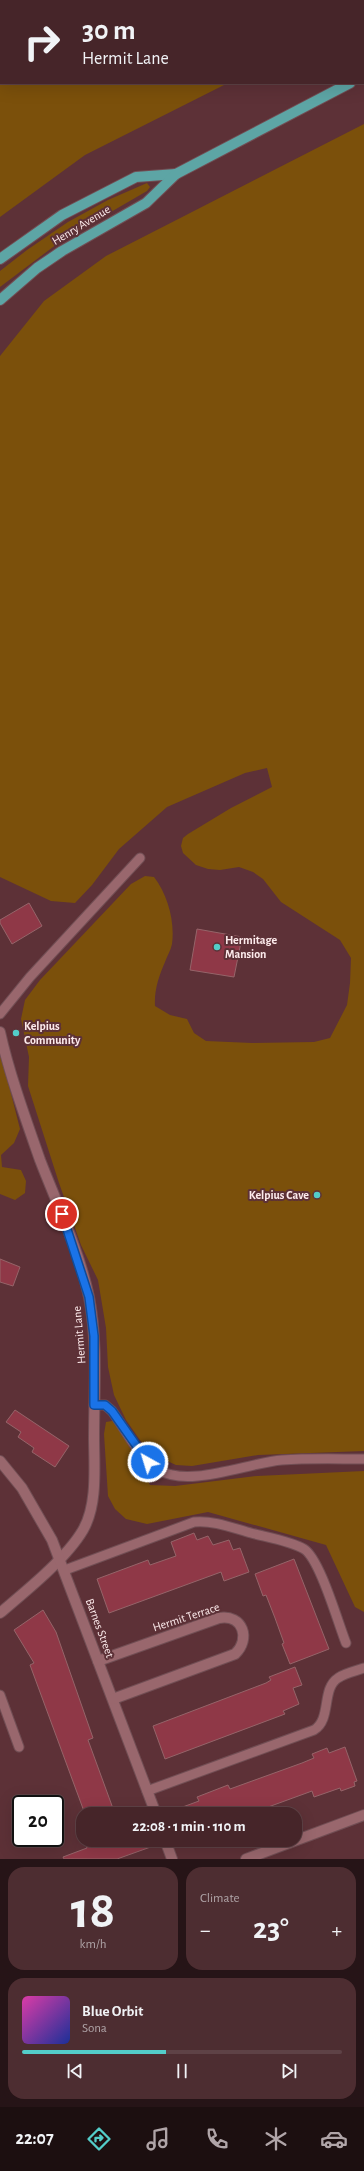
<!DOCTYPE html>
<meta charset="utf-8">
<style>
body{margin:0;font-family:"Alegreya Sans",sans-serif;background:#4d2d31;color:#f1f3f6;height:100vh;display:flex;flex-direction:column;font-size:15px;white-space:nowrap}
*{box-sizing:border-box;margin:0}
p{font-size:13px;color:#b0a5a8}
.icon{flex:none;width:22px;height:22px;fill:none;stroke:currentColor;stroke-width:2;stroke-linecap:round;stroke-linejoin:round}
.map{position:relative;height:1859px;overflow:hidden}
.details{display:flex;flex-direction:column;gap:8px;padding:8px;background:#261417;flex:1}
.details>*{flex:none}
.hud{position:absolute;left:0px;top:0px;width:364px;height:84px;box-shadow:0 4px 16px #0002,0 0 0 1px #5e4246;background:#462529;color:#f1f3f6;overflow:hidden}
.speed{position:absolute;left:12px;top:1795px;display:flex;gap:8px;font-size:20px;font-weight:700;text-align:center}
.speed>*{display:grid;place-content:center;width:52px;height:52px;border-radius:50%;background:#462529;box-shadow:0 4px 16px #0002,0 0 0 1px #5e4246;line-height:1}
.speed .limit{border:2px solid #111;border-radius:6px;background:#fff;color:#111}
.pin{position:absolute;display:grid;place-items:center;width:34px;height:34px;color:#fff;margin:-17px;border:2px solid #fff;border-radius:50%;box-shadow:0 1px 4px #0007}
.me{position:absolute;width:44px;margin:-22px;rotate:321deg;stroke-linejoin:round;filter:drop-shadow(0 0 3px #0008)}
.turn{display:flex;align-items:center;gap:14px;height:84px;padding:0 16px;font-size:18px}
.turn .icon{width:52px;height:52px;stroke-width:2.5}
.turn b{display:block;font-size:28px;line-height:34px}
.big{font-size:30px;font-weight:600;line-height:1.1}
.details .tile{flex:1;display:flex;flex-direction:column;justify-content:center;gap:6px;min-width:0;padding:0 14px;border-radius:16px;background:#4d2d31}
.details .dial{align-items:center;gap:0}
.dial b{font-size:52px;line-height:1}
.song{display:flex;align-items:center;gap:12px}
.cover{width:48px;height:48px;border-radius:6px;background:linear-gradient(135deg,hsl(320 70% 55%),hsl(230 70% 35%))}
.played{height:4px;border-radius:2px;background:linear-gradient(90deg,#53cdc9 45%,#5e4246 45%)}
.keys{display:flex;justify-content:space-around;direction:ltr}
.heat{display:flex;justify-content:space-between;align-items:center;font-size:22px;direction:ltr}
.details .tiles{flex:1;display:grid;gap:8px;grid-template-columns:1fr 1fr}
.tile:last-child{grid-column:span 2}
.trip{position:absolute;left:76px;top:1807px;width:226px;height:40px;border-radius:16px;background:#462529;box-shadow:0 4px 16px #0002,0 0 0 1px #5e4246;font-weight:600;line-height:40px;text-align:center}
.tab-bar{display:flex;height:64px;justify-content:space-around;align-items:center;background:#1c0f10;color:#b0a5a8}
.tab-bar .icon{width:28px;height:28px}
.tab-bar .on{color:#53cdc9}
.tab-bar b{font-size:18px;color:#f1f3f6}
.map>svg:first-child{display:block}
.green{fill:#7b500b}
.building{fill:#8f3847;stroke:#956469}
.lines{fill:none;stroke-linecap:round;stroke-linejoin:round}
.service-casing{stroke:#714e54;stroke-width:11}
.minor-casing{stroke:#714e54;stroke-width:12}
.primary-casing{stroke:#714e54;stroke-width:12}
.service{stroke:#99676d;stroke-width:9}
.minor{stroke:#99676d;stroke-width:10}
.primary{stroke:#5da5a5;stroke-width:10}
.route-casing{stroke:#114b97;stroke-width:10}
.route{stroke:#1a73e8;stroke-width:7}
.poi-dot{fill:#53cdc9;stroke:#5d3137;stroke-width:1.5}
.labels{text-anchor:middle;stroke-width:4;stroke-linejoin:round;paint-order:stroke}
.street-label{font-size:12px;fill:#fdebec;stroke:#5d3137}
.poi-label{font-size:12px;font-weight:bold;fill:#fdebec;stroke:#5d3137;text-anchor:start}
</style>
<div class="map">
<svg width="364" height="1859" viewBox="0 0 364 1859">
<rect width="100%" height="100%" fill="#5d3137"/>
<!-- green -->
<g class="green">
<polygon points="0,0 364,0 364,18 363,1 1,1 1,83 228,83 85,155 0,217"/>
<path d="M364,124V1451L258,1455L192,1466L176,1465L154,1455L140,1440L126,1420L114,1395L108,1367L106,1328L98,1280L81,1245L59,1183L28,1086L29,1057L21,1019L25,1000L40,980L131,884L145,876L154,877C168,895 175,922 172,944C171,950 167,956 165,962C159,976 154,990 155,1006L170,1015L187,1019L194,1033L206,1041L252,1043L314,1042L330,1038L347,1005L350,983L351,958L340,940L281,902L263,879L253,872L239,867L220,870L208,869L196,865L183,853L181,846L183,838L188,834L231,808L272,787L267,768L245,773L167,807L119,849L92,885L75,903L51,901L0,877V356L44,301L106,256Z"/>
<polygon points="147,183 150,187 147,191 61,241 0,287 0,271 27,250 68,222 108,200"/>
<polygon points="0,1050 20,1129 14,1143 1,1155 2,1167 21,1170 26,1181 25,1193 15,1200 0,1194"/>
<polygon points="112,1421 116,1422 150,1485 175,1486 257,1476 364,1471 364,1612 355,1607 326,1545 208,1512 147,1524 126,1519 115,1509 108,1496 104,1434 106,1422"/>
</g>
<!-- building -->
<g class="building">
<polygon points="29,903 42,926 12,944 0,923 0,920"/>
<polygon points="197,929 242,937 234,977 190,970"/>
<polygon points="0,1259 20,1267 13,1286 0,1282"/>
<polygon points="15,1410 69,1446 55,1467 32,1452 34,1448 18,1437 21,1432 6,1422"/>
<polygon points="194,1533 197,1540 208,1536 213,1545 229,1540 233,1550 240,1548 249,1572 224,1581 221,1572 109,1613 97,1579 148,1560 150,1565 176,1556 171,1542"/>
<polygon points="294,1559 329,1649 290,1664 282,1644 284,1643 275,1618 266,1595 263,1596 255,1574"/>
<polygon points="43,1610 56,1632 93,1738 88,1740 115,1814 85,1814 30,1665 34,1663 14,1630"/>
<polygon points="295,1667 302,1685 293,1688 299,1704 283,1711 285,1714 165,1759 153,1726 266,1683 271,1680 269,1677"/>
<polygon points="345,1747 357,1781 354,1782 355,1786 341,1791 340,1788 314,1797 312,1791 249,1814 169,1814 169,1812 199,1801 197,1797 228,1785 230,1789 302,1763 314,1758 312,1754 327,1748 329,1753"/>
<polygon points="84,1840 159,1840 159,1844 117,1859 64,1859 63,1857 87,1848"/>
</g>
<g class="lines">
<!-- service casing -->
<g class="service-casing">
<g id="service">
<polyline points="0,1014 30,977 140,858"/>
<path d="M94,1405H105L112,1411C126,1430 138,1457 159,1470C189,1488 247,1463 282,1460C309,1458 337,1459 364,1459"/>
<path d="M65,1570L194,1522C213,1520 233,1528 251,1533C266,1537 291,1541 304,1549C320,1559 338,1623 346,1643"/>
<polyline points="0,1695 19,1747"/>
<path d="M147,1791L314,1730C332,1719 321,1689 338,1678C345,1673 356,1671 364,1668"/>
</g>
</g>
<!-- minor casing -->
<g class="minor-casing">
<g id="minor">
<path d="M0,1032C9,1073 26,1120 40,1160C57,1204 79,1250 89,1297C98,1343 94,1390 94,1437C94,1466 98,1504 83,1530C66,1559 26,1591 0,1613"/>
<polyline points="0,1461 22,1488 52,1540 156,1814"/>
<path d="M98,1661L219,1618C243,1614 251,1639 235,1654L113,1699"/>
<polyline points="165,1840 172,1859"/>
<polyline points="246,1859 364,1815"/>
</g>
</g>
<!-- primary casing -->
<g class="primary-casing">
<g id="primary">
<polyline points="363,77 364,76"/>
<polyline points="0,259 62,215 136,177 176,174"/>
<polyline points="0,300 37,268 62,251 146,203 176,174 350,83"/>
</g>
</g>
<!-- service -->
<use href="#service" class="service"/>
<!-- minor -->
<use href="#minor" class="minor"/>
<!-- primary -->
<use href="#primary" class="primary"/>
</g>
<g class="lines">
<!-- route casing -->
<g class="route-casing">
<polyline id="route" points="62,1214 89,1297 94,1336 94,1405 105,1405 112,1411 148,1462"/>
</g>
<!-- route -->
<use href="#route" class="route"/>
</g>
<!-- markers -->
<g class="poi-dot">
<circle cx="217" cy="947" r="4"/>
<circle cx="16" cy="1033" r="4"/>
<circle cx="317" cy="1195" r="4"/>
</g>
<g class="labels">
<!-- street labels -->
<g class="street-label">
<text transform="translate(81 225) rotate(-31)" y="4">Henry Avenue</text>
<text transform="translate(79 1335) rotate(-95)" y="4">Hermit Lane</text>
<text transform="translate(186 1617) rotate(-18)" y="4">Hermit Terrace</text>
<text transform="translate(100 1628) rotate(70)" y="4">Barnes Street</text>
</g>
<!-- poi labels -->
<g class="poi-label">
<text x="225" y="944">Hermitage<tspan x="225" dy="14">Mansion</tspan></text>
<text x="24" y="1030">Kelpius<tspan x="24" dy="14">Community</tspan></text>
<text x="309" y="1199" text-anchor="end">Kelpius Cave</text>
</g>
</g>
</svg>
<div class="speed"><div class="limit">20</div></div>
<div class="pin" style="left:62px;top:1214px;background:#d93025"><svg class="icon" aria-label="arrive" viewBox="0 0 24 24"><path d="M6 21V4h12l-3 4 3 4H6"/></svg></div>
<svg class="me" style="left:148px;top:1462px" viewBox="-20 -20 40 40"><circle r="17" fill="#1a73e8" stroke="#fff" stroke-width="3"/><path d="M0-11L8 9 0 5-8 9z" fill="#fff"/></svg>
<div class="trip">22:08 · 1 min · 110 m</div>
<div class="hud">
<div class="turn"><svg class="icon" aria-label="right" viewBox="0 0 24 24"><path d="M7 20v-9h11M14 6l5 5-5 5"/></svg><div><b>30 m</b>Hermit Lane</div></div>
</div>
</div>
<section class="details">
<div class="tiles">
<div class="tile dial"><b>18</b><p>km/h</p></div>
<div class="tile"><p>Climate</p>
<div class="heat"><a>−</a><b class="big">23°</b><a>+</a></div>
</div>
<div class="tile">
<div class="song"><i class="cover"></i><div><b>Blue Orbit</b><p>Sona</p></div></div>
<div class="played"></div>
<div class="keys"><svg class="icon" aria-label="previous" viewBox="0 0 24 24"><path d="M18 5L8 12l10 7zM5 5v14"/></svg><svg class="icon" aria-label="pause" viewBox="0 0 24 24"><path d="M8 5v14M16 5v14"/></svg><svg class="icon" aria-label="next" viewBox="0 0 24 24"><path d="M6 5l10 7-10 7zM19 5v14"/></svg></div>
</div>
</div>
</section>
<nav class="tab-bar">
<b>22:07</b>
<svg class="icon on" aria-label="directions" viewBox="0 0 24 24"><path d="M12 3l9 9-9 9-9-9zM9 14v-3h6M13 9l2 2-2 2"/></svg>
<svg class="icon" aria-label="music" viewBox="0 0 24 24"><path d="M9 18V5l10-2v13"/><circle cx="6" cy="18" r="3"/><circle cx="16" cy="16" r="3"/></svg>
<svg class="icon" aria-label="phone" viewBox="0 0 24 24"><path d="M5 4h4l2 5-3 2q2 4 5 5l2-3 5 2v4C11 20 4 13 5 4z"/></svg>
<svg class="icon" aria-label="climate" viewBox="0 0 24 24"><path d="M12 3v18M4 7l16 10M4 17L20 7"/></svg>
<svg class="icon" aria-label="car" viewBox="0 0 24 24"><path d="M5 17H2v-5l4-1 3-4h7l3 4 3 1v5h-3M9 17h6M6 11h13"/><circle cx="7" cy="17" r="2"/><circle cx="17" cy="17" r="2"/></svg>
</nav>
